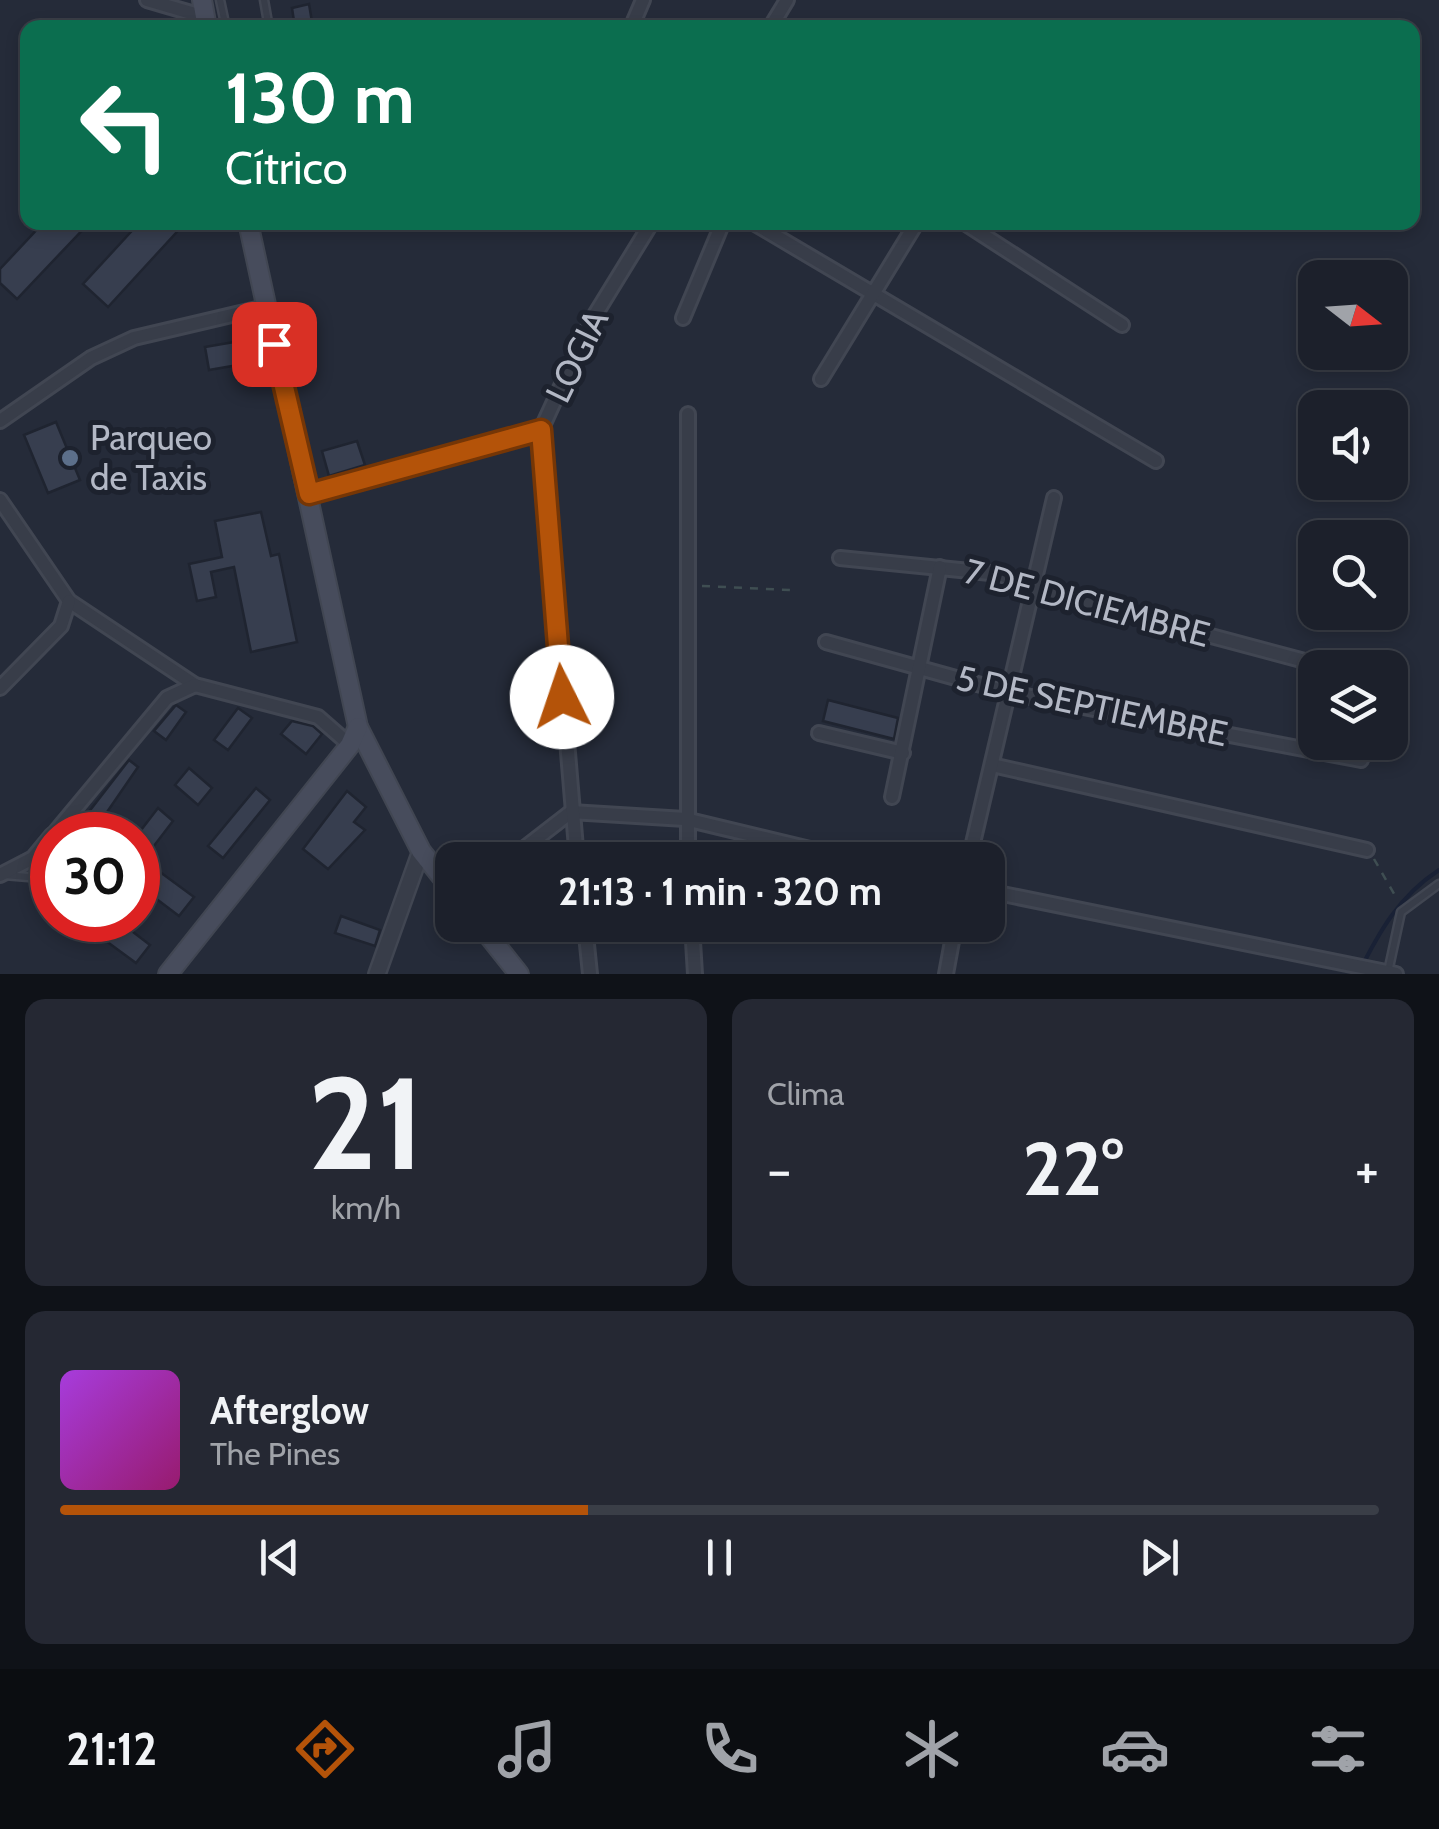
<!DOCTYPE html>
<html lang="es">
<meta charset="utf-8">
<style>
body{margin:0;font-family:Cabin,sans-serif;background:#252833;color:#f1f3f6;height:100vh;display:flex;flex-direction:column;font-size:38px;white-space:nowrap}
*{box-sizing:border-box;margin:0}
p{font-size:32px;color:#a0a3a9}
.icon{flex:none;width:55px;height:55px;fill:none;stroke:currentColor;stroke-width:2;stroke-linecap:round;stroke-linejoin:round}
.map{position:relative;height:974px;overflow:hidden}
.sheet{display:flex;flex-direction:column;gap:25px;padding:25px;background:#0f1218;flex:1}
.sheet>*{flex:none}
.top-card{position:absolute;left:20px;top:20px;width:1400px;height:210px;border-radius:20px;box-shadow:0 5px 15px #0003,0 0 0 2px #3a3e47;background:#0b6e4f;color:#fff;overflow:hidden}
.needle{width:65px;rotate:107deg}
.fabs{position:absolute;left:1298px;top:260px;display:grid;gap:20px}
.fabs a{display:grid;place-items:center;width:110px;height:110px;border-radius:20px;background:#1c202b;box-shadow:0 5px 15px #0003,0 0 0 2px #3a3e47;font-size:50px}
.speed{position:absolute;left:30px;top:812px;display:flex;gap:20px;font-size:50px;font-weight:700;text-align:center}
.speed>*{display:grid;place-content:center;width:130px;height:130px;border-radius:50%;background:#1c202b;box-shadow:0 5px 15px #0003,0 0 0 2px #3a3e47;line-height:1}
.speed .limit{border:15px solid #d22;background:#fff;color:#111}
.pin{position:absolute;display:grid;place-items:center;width:85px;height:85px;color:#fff;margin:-42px;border-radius:20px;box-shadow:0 5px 15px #0006}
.me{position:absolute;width:110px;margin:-55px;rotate:356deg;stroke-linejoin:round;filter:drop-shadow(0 0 8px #0008)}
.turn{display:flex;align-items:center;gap:35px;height:210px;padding:0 40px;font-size:45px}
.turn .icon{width:130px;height:130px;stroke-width:2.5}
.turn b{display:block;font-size:70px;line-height:85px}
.big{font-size:75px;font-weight:800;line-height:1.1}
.sheet .tile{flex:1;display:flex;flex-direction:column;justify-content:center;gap:15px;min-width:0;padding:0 35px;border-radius:20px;background:#252833}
.sheet .dial{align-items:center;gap:0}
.dial b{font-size:130px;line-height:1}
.song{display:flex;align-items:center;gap:30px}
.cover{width:120px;height:120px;border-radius:15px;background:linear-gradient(135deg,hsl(280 70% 55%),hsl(320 70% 35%))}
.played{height:10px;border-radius:5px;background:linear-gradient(90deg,#b45309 40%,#3a3e47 40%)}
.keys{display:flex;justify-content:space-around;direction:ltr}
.heat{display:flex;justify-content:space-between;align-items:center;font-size:55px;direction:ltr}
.sheet .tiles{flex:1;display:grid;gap:25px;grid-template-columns:1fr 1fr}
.tile:last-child{grid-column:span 2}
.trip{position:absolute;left:435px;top:842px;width:570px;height:100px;border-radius:20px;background:#1c202b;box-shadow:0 5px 15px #0003,0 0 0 2px #3a3e47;font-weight:800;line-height:100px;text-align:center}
.menu{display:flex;height:160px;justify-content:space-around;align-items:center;background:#0b0d11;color:#a0a3a9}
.menu .icon{width:70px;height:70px}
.menu .on{color:#b45309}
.menu b{font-size:45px;color:#f1f3f6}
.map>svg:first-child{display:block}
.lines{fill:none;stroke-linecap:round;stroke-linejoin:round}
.stream{stroke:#192135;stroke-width:4}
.building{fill:#373e4f;stroke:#1f2430;stroke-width:2.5}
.service-casing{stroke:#414652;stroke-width:11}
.minor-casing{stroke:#414652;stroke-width:18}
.tertiary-casing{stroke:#414652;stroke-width:20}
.secondary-casing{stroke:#414652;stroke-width:22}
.path{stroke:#3f4e52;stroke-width:2.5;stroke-dasharray:8 8;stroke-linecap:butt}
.service{stroke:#383d49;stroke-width:6}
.minor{stroke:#383d49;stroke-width:12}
.tertiary{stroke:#383d49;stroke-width:15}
.secondary{stroke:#474c5c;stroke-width:18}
.route-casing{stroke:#753606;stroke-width:25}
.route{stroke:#b45309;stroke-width:18}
.service-dot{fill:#5c6f8a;stroke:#1d222e;stroke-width:4}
.labels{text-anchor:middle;stroke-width:10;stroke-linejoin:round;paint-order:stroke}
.street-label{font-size:35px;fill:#b3b8c5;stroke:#1d222e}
.poi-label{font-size:35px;fill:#b3b8c5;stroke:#1d222e;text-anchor:start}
</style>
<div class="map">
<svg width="1439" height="974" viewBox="0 0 1439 974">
<rect width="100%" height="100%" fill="#252b39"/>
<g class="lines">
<!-- stream -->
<path class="stream" d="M1358,974C1379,932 1399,896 1439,870"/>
</g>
<!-- building -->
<g class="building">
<polygon points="309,4 313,28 295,28 292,8"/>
<polygon points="44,222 90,222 17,299 0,283 0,269"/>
<polygon points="140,222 186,222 108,307 83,284"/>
<polygon points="234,342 238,365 209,370 205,347"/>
<polygon points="56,422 80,480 48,493 24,435"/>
<polygon points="357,441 365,465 329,476 322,451"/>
<polygon points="261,512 271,556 279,554 297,642 251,652 234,567 211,572 216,597 197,601 189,564 222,557 215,521"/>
<polygon points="828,700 898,718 894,739 823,721"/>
<polygon points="176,705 186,712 166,740 154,731"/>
<polygon points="238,708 252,718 228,750 214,740"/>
<polygon points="292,721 313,726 322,734 306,754 281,734"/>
<polygon points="129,760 138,767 94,831 81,822"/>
<polygon points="189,768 212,788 198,805 175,785"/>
<polygon points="256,788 270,800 223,858 208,846"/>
<polygon points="347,791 366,807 354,822 365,830 328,869 303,849"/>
<polygon points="158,808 173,821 147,855 138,847 138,834"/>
<polygon points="160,872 194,897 179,916 146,891"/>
<polygon points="341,916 380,930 375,946 335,933"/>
<polygon points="120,922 150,945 136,963 106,941"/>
</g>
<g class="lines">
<!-- service casing -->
<g class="service-casing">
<g id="service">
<polyline points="220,0 226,28"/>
<polyline points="264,0 269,28"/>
<polyline points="4,875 52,879"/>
<polyline points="95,920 98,927"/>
<polyline points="1388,972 1401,912 1439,884"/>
</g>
</g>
<!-- minor casing -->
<g class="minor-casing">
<g id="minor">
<polyline points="147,0 205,17"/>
<polyline points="631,28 643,0"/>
<polyline points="770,28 787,0"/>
<polyline points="752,222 1156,461"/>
<polyline points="963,222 1122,325"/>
<polyline points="683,318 723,222"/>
<polyline points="821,379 917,222"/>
<polyline points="0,421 91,358 134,338 266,307"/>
<polyline points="309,493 541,430"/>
<polyline points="0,500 69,601 195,685 318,717 350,745"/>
<polyline points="840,558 1000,574 1035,589 1331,668"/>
<polyline points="826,642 1010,693 1361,760"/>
<polyline points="0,688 61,626 69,601"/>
<polyline points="819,733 903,753"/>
<polyline points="992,765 1367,850"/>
<polyline points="892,797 940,567"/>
<polyline points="53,835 167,698 195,685"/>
<polyline points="509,860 571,812 685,819 856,860"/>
<polyline points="577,860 541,430 590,323 652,222"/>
<polyline points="688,860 688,414"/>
<polyline points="969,860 1054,498"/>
<polyline points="0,875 33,858 52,835"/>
<polyline points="988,891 1396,974"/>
<polyline points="585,925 590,974"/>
<polyline points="692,925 695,974"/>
<polyline points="946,974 955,925"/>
</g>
</g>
<!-- tertiary casing -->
<g class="tertiary-casing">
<polyline id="tertiary" points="377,974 421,851"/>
</g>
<!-- secondary casing -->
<g class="secondary-casing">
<g id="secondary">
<polyline points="202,0 207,28"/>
<polyline points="248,222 358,727 421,851 452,890"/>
<polyline points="480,925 519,974"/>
<polyline points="168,974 350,745 358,727"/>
</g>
</g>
<!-- path -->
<g class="path">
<polyline points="702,586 790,590"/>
<polyline points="1374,859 1397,899"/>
</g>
<!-- service -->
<use href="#service" class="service"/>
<!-- minor -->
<use href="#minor" class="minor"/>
<!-- tertiary -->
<use href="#tertiary" class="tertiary"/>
<!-- secondary -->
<use href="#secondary" class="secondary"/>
</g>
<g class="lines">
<!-- route casing -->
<g class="route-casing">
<polyline id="route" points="274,344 309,494 541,430 562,697"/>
</g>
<!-- route -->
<use href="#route" class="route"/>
</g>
<!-- markers -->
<circle class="service-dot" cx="70" cy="458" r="10"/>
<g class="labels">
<!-- street labels -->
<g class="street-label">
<text transform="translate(577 356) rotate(-64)" y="12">LOGIA</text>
<text transform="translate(1087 603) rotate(15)" y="12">7 DE DICIEMBRE</text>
<text transform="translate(1092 706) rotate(12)" y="12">5 DE SEPTIEMBRE</text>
</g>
<!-- poi labels -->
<g class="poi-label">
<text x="90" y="450">Parqueo<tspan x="90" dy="40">de Taxis</tspan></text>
</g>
</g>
</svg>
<div class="fabs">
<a><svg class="needle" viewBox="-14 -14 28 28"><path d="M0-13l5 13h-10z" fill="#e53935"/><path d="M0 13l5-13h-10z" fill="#a0a3a9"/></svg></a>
<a><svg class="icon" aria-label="sound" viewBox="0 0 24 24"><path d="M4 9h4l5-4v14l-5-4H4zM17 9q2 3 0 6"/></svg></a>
<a><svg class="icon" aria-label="search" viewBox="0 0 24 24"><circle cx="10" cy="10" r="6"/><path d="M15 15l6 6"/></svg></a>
<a><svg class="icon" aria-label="layers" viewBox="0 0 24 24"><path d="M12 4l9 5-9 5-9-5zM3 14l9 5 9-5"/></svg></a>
</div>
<div class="speed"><div class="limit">30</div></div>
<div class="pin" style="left:274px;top:344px;background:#d93025"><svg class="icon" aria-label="arrive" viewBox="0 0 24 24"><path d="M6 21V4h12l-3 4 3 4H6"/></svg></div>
<svg class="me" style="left:562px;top:697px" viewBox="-20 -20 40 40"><circle r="19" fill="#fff"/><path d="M0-13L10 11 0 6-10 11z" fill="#b45309"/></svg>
<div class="trip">21:13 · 1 min · 320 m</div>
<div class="top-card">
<div class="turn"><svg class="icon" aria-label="left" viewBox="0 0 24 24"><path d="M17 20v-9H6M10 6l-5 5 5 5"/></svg><div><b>130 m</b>Cítrico</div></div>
</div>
</div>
<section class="sheet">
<div class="tiles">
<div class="tile dial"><b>21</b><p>km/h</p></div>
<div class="tile"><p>Clima</p>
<div class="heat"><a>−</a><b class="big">22°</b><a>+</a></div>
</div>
<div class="tile">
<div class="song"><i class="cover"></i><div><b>Afterglow</b><p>The Pines</p></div></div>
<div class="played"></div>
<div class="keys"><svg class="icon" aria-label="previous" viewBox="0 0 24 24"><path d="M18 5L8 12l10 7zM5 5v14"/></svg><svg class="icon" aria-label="pause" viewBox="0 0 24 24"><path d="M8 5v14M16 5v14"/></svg><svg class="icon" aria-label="next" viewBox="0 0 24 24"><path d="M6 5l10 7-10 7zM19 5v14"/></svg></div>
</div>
</div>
</section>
<nav class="menu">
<b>21:12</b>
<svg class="icon on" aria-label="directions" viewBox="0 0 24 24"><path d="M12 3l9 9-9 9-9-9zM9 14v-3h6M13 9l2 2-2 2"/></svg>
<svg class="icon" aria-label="music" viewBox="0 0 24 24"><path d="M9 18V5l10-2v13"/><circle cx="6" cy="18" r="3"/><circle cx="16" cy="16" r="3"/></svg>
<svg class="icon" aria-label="phone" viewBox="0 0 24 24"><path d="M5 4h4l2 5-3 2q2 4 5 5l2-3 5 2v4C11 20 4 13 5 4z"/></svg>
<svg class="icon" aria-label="climate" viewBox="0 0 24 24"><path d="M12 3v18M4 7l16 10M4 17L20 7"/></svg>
<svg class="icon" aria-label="car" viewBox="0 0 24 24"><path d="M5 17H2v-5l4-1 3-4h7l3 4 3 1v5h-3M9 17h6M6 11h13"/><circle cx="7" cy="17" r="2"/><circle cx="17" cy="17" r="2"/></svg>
<svg class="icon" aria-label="filters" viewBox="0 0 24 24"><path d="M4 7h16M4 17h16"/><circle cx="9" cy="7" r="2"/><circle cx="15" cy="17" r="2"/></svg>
</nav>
